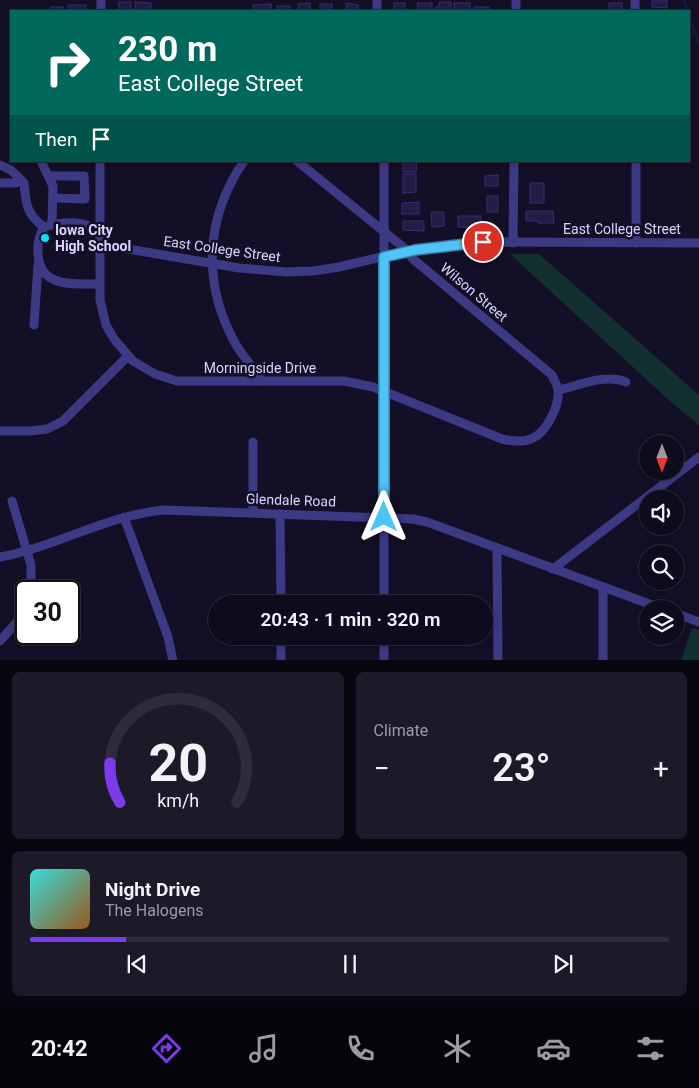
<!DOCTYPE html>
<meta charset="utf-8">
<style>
body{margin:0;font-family:Roboto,sans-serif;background:#1c1929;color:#f1f3f6;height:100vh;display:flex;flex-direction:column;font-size:19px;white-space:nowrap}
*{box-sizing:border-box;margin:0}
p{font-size:16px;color:#9b9ba3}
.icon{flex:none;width:28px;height:28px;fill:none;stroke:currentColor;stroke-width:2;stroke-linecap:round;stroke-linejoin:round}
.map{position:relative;height:660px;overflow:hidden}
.side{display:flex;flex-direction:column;gap:12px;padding:12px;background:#08060f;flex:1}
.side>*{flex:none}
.top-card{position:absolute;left:10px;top:10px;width:680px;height:152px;border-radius:0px;box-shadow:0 2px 8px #0003,0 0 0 1px #2e2b3b;background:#00695c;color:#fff;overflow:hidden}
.needle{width:32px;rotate:180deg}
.controls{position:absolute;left:639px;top:435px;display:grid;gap:10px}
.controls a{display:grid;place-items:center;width:45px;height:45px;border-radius:50%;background:#0e0b1c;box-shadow:0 2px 8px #0003,0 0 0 1px #2e2b3b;font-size:25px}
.speed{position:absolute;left:15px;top:580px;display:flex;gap:10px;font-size:25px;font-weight:700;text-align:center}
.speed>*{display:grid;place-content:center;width:65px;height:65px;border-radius:50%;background:#0e0b1c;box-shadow:0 2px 8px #0003,0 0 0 1px #2e2b3b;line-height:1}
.speed .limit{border:2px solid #111;border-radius:8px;background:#fff;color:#111}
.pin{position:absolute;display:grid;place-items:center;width:42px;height:42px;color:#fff;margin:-21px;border:2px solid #fff;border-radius:50%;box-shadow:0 1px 5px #0007}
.me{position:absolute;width:55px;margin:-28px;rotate:0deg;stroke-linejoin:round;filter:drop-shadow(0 0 4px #0008)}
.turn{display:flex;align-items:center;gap:18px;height:105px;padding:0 25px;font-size:22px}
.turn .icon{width:65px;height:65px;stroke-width:2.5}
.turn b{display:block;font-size:35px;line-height:42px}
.then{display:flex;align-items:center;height:48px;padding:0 25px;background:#0003;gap:10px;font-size:19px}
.big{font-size:38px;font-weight:600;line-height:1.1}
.side .widget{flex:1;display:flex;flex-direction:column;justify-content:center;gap:8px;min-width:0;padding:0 18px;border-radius:8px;background:#1c1929}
.side .dial{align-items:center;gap:0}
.dial svg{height:130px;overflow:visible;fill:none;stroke:#2e2b3b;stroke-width:7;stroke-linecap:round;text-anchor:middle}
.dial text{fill:#f1f3f6;stroke:none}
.song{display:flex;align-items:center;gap:15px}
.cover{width:60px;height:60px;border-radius:8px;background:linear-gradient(135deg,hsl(180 70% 55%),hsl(30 70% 35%))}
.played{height:5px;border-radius:2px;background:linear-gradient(90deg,#7c3aed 15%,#2e2b3b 15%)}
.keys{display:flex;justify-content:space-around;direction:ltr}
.heat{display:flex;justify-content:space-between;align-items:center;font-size:28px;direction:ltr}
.side .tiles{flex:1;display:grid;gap:12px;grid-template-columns:1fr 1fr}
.widget:last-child{grid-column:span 2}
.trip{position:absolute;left:208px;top:595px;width:285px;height:50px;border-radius:25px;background:#0e0b1c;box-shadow:0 2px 8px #0003,0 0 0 1px #2e2b3b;font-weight:600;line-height:50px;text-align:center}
.tabs{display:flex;height:80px;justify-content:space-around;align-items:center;background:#06040b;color:#9b9ba3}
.tabs .icon{width:35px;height:35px}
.tabs .on{color:#7c3aed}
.tabs b{font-size:22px;color:#f1f3f6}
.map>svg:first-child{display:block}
.green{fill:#12302f}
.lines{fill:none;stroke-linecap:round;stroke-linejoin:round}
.stream{stroke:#0a1f44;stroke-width:2.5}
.building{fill:#241b47;stroke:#3b2d73}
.minor{stroke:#3d3a85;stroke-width:9}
.route-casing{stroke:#337fa1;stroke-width:12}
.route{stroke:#4fc3f7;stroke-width:9}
.poi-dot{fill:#00e5ff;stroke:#130f26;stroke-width:2}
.labels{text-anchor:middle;stroke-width:5;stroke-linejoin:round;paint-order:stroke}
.street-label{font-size:14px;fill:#d9d4ff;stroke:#130f26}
.poi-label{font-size:14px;font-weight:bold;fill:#d9d4ff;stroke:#130f26;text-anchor:start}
</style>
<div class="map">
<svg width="699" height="661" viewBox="0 0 699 661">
<rect width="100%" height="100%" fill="#130f26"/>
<!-- green -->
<g class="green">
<polygon points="510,254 539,254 699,395 699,425 672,403"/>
<polygon points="692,628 699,630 699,660 681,660"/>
</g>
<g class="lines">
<!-- stream -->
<g class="stream">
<polyline points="684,0 687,11"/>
<polyline points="689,16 699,44"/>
</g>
</g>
<!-- building -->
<g class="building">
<polygon points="652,0 667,0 667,8 652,7"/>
<rect x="119" y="2" width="12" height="9"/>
<polygon points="135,2 151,3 151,11 135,11"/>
<polygon points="439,2 451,2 451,11 435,11 435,7 439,7"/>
<polygon points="310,3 310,11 298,11 298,4"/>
<polygon points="346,3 358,5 358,11 347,11"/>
<rect x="394" y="3" width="11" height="8"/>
<polygon points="417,3 432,3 432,11 418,11"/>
<rect x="454" y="3" width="16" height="8"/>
<rect x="609" y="3" width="13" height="8"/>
<polygon points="271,4 272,11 253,11 253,5"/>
<rect x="320" y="4" width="12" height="7"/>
<rect x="68" y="5" width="18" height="6"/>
<rect x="277" y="6" width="13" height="5"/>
<rect x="51" y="7" width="12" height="4"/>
<rect x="474" y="7" width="15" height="4"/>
<polygon points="403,161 417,161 416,172 403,172"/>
<polygon points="403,174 416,174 416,192 403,193"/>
<polygon points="498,175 498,186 485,186 485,176"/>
<rect x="530" y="183" width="14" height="20"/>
<rect x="487" y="196" width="11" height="16"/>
<polygon points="419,202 419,214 402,214 402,203"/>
<polygon points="526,211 553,211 554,223 538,223 538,221 526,221"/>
<polygon points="431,212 444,212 444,226 432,227"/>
<polygon points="458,216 481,216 480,228 458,227"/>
<polygon points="403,221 424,221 424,231 403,230"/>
</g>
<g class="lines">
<!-- minor -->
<g class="minor">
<polyline points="377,0 377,11"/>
<polyline points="635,0 635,11"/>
<polyline points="101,11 101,0"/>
<polyline points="516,11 516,0"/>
<polyline points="41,161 53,186 52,225"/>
<path d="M100,161V300L106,325L114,339L133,361L155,374L177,381H344L373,387L502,439C511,441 524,443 533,438C547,432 560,404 558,390C557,384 554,380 552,375L413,259L403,247L297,161"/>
<path d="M244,161C205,218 202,283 235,343C243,357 254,368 262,381"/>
<polyline points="384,161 384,604"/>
<polyline points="636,161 636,243"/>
<path d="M0,165L11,170L24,183C26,204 26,214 44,227"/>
<polyline points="49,176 84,176 85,199 53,198"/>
<polyline points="0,183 16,183 20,179"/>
<polyline points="513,243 514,161"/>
<polyline points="99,244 239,268 286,272 313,271 339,267 406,251 483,242 699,243"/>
<path d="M99,284C73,284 39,288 38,253C37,243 39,236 44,227C62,222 85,219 99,233"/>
<polyline points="34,325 38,265"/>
<path d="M558,390C578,386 606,373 626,382"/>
<polyline points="0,431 31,431 47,429 63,421 128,356"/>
<polyline points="12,501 31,565 31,591"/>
<polyline points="253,513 253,442"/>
<polyline points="280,514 281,604"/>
<polyline points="124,517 168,637 173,661"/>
<polyline points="497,548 498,661"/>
<path d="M0,557C56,547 107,515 164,510L413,519L427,522L663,609"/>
<polyline points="553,569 699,457"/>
<polyline points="603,587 603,661"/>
<polyline points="675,613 699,622"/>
<polyline points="281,636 281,661"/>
<polyline points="0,641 17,622 26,606"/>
<polyline points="384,661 384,636"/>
</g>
</g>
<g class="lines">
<!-- route casing -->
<g class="route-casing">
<polyline id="route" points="384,517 384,257 415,250 483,242"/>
</g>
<!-- route -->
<use href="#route" class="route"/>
</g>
<!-- markers -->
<circle class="poi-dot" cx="45" cy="238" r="5"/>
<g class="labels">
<!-- street labels -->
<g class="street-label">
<text x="622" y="234">East College Street</text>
<text transform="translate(222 249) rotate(8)" y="5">East College Street</text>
<text transform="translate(474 292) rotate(40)" y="5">Wilson Street</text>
<text x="260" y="373">Morningside Drive</text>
<text transform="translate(291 500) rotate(2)" y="5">Glendale Road</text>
</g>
<!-- poi labels -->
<g class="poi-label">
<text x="55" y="235">Iowa City<tspan x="55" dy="16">High School</tspan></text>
</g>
</g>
</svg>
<div class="controls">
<a><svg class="needle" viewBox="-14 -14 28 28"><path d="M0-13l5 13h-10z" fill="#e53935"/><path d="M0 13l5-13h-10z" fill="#9b9ba3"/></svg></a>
<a><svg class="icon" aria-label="sound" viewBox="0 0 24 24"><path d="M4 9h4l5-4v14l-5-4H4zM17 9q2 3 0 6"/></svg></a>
<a><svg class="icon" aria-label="search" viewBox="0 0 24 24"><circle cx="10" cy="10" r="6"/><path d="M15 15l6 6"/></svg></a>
<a><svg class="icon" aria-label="layers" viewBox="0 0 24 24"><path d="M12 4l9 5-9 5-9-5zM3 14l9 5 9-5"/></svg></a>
</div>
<div class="speed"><div class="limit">30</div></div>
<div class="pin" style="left:483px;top:242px;background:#d93025"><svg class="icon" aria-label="arrive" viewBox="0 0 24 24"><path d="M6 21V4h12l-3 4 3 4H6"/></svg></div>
<svg class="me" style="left:384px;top:517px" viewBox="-20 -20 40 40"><path d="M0-17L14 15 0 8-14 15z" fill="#4fc3f7" stroke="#fff" stroke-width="4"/></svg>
<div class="trip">20:43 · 1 min · 320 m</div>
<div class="top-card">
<div class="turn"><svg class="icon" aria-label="right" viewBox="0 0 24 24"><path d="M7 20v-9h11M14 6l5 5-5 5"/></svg><div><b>230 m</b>East College Street</div></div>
<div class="then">Then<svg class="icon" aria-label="arrive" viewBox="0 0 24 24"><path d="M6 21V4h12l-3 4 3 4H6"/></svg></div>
</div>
</div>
<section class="side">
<div class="tiles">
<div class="widget dial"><svg viewBox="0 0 100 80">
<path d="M14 69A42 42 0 1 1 86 69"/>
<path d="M14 69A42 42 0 0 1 8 45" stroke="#7c3aed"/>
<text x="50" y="56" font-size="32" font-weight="700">20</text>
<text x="50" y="72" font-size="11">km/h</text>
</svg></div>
<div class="widget"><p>Climate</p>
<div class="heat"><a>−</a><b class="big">23°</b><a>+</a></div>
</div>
<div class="widget">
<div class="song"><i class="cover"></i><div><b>Night Drive</b><p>The Halogens</p></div></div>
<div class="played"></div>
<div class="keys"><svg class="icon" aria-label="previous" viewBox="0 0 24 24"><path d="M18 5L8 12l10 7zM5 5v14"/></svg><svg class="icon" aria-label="pause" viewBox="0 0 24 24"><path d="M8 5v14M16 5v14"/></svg><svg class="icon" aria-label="next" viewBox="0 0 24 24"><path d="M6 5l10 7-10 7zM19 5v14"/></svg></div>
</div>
</div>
</section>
<nav class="tabs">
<b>20:42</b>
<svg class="icon on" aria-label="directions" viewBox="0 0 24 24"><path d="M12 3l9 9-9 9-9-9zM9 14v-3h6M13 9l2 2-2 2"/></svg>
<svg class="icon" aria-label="music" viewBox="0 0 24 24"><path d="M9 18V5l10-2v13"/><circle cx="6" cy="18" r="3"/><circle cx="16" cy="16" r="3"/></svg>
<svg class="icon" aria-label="phone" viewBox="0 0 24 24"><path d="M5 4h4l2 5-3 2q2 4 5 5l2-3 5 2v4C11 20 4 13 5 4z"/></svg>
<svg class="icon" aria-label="climate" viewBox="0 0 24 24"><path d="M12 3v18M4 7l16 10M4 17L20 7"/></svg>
<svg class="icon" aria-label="car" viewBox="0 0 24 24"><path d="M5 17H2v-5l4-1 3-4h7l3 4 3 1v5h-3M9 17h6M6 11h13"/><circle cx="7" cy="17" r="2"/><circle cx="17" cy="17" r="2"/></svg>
<svg class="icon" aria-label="filters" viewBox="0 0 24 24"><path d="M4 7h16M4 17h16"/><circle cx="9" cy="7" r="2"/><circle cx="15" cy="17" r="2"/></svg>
</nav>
